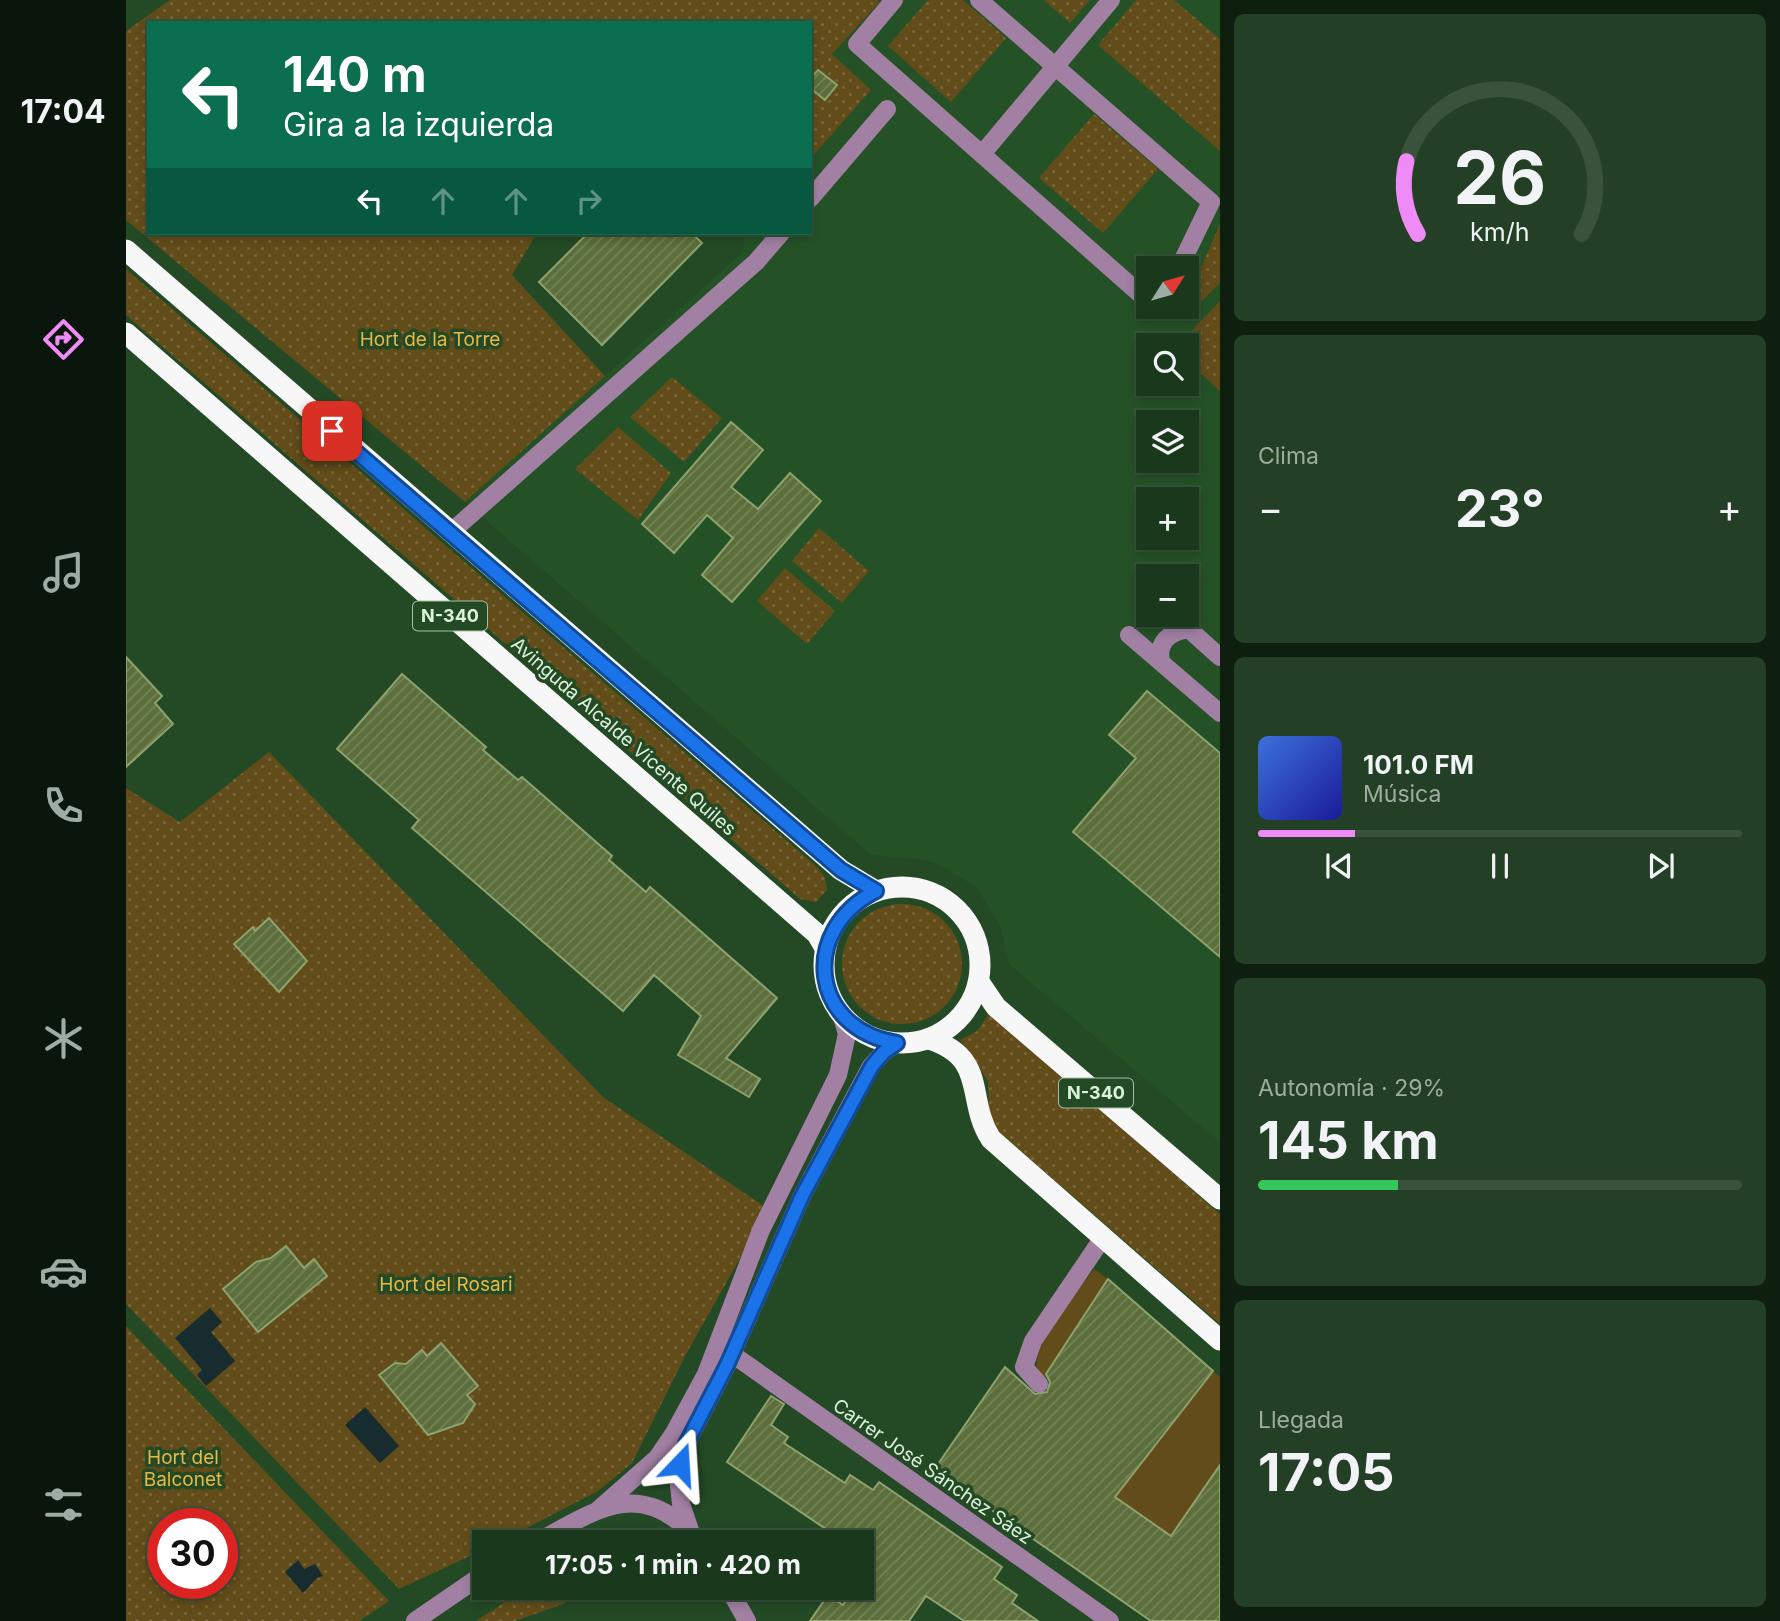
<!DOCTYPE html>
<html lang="es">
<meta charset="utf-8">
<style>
body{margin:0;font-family:Inter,sans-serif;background:#233f25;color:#f1f3f6;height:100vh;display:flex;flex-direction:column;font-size:26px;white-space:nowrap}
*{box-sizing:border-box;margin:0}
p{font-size:23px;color:#9faca3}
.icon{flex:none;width:38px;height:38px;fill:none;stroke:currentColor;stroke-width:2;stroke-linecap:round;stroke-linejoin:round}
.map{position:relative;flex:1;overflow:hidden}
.sheet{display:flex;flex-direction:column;gap:14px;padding:14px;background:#0e1f0f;width:560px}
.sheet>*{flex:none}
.banner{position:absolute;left:21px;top:21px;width:665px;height:214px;border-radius:0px;box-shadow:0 4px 10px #0003,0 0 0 2px #38523b;background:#0b6e4f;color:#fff;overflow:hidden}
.needle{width:46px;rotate:53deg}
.buttons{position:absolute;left:1010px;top:256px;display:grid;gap:14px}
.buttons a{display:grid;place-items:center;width:63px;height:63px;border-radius:0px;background:#1a381c;box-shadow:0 4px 10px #0003,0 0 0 2px #38523b;font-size:35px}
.speed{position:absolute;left:21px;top:1508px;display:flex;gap:14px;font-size:35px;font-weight:700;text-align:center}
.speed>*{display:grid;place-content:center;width:91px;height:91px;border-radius:50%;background:#1a381c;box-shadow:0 4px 10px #0003,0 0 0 2px #38523b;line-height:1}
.speed .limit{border:10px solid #d22;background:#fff;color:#111}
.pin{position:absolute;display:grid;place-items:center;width:60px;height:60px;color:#fff;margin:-30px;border-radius:14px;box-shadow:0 4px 10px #0006}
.me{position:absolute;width:77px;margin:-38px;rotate:20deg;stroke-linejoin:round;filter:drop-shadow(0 0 5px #0008)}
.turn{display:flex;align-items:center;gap:24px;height:147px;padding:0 21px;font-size:32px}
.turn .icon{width:91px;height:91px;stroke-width:2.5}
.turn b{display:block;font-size:49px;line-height:60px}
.lanes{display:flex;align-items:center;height:66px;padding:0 21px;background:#0003;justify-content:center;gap:35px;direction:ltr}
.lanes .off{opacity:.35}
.big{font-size:52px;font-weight:700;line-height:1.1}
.sheet .card{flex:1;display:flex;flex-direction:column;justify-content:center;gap:10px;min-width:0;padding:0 24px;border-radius:10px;background:#233f25}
.sheet .dial{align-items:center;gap:0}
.dial svg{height:182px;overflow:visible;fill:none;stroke:#38523b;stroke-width:7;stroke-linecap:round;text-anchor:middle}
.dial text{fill:#f1f3f6;stroke:none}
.song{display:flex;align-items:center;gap:21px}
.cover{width:84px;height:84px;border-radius:10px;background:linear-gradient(135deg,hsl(220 70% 55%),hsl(240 70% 35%))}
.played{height:7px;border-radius:4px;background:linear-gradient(90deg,#ef8bf6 20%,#38523b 20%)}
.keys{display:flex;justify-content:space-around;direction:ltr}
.heat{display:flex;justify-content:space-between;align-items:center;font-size:38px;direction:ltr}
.charge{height:10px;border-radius:5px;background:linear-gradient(90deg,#34c759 29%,#38523b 0)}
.trip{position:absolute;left:346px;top:1530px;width:402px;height:70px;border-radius:0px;background:#1a381c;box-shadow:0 4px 10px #0003,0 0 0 2px #38523b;font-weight:700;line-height:70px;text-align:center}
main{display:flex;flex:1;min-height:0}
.menu{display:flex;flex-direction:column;width:126px;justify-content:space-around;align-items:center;background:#0a160b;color:#9faca3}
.menu .icon{width:49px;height:49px}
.menu .active{color:#ef8bf6}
.menu b{font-size:32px;color:#f1f3f6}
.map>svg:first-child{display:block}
.built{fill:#245226;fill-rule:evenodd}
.green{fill:#624c19}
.garden{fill:url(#garden-dots);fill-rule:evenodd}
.water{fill:#162c2f}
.building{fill:url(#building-hatch);stroke:#8fa26d;stroke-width:2}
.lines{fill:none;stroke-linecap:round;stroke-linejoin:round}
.minor{stroke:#a180a3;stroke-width:18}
.highway{stroke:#f7f7f7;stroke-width:21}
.route-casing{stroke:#114b97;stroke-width:18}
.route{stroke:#1a73e8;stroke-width:12}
.labels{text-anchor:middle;stroke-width:7;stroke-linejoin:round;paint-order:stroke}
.shield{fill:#234a25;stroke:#a4c0a4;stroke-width:2}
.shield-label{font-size:18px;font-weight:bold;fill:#dbf2db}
.park-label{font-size:19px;fill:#e8b745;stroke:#234a25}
.street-label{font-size:19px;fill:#dbf2db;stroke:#234a25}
</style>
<main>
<nav class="menu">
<b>17:04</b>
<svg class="icon active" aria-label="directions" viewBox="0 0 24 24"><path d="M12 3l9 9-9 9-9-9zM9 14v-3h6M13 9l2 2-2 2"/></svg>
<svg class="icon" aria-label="music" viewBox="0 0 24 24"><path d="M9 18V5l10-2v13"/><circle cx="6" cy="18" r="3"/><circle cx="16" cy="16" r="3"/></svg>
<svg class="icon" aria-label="phone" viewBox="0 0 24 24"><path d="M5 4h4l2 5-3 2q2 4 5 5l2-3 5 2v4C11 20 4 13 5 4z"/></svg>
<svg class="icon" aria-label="climate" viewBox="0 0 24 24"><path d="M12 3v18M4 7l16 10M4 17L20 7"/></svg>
<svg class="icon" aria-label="car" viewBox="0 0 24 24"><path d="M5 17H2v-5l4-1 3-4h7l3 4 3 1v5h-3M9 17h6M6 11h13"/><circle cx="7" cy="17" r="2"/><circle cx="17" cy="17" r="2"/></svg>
<svg class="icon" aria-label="filters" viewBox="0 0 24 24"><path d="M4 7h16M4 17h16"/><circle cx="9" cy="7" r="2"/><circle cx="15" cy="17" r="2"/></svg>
</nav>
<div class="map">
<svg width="1094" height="1621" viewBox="0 0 1094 1621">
<defs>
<pattern id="garden-dots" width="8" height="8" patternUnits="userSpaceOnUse" patternTransform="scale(1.75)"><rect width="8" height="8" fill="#624c19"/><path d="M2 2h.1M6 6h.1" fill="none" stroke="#78663a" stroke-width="1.8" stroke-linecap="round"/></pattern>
<pattern id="building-hatch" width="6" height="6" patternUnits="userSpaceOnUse" patternTransform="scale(1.75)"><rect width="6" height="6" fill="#5c6e3b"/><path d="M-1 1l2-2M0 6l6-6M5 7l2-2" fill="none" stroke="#738357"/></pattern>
</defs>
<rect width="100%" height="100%" fill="#234a25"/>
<!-- built -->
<path class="built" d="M752,0H1094V1142L883,964L874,925L850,887L816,866L798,860L745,855L339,502L617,252L619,233H684V159L744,90L706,54L753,3ZM1022,268H1060V306H1022ZM1022,345H1060V383H1022ZM1022,422H1060V460H1022ZM1022,499H1060V537H1022ZM1022,576H1060V614H1022Z"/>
<!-- green -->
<g class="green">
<path d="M968,1269L982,1279L918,1378C889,1361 955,1288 968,1269Z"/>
<polygon points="1087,1371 1094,1377 1094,1465 1045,1536 989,1497"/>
</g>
<!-- garden -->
<g class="garden">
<polygon points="44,0 752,0 753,3 706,54 745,90 684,159 684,23 23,23 23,233 411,233 386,275 479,376 339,502 0,220 0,31"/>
<polygon points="802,0 837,0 880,38 825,102 762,46"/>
<polygon points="918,0 964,0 944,23"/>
<polygon points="1010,0 1048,0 1094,39 1094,151 972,45"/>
<polygon points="968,114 1032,169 977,233 913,178"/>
<polygon points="1094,224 1094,283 1064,313 1056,311"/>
<polygon points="0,269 690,866 699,877 701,890 690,902 674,899 0,315"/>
<polygon points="1094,301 1094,391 1061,361 1060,345 1052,345"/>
<polygon points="546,377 596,418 558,462 504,417"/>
<polygon points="492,427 545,473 512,520 449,469"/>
<polygon points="693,528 743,571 716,603 666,561"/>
<polygon points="659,568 709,611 681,644 631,601"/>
<polygon points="143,752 477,1097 642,1209 560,1354 506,1463 472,1491 374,1542 359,1542 359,1549 273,1589 0,1304 0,788 54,822"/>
<circle cx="776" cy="964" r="60"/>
<polygon points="864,1013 1094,1214 1094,1324 872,1131 863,1112 862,1081 834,1040 851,1031"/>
<path d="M0,1326L263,1601L233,1621H0ZM37,1524H96V1584H37Z"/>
<polygon points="402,1587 430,1587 440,1603 389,1621 350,1621"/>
</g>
<!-- water -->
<g class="water">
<polygon points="84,1308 96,1322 85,1332 109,1361 80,1386 71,1375 76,1370 49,1338"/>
<polygon points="239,1407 273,1446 254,1463 219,1425"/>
<polygon points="172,1560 178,1569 189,1564 197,1576 191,1578 177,1593 159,1572"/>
</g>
<!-- building -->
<g class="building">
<polygon points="692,70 711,85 699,100 684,88 684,79"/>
<polygon points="462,233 566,233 576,243 476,345 413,282"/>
<polygon points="605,422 637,450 605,487 632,509 664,473 695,501 606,602 576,575 607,538 581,515 548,553 516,524"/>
<polygon points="0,657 36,696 29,703 47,724 0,767"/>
<polygon points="276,674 360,747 357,750 392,780 396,777 486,856 483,860 520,892 524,887 651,998 600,1058 634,1079 623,1097 552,1055 575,1016 528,975 497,1011 286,828 293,820 211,749"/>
<polygon points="1021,691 1094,753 1094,957 947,832 1010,758 983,735"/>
<polygon points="143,918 181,961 153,992 108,944 127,927 129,931"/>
<polygon points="160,1246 178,1268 188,1259 201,1276 132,1332 97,1289 130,1262 145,1258"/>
<polygon points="982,1279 1087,1371 989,1497 1045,1536 1094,1465 1094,1621 1025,1621 808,1470 879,1367 909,1394 921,1392 924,1382 920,1374"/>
<polygon points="315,1343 352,1386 341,1395 349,1404 337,1423 302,1435 253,1375 269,1363 280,1364 296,1350 301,1356"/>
<polygon points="645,1396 658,1404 645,1425 662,1437 658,1443 719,1483 724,1475 747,1490 753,1482 876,1567 868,1579 891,1595 886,1603 912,1621 838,1621 800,1596 783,1621 684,1621 702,1595 717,1605 729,1587 737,1587 737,1542 719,1542 601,1462"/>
</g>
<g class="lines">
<!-- minor -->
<g class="minor">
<polyline points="768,0 731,44 1022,301"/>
<polyline points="853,0 1085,202 1053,268"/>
<polyline points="856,154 985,0"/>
<polyline points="684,199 761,109"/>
<polyline points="1027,306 1032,310 1034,306"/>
<polyline points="324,533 630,262 655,233"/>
<polyline points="1046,614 1094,657"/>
<polyline points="1003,635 1094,713"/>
<path d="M1035,662C1031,642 1043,632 1062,629"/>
<polyline points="606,1354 984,1621"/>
<polyline points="913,1384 898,1367 907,1341 976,1239"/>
<polyline points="473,1509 531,1458 548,1433 580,1374 635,1230 712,1075 721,1034 715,1014"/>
<polyline points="565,1533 555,1504 553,1485 560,1444 601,1365 676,1196 745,1066 758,1052 771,1043"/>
<path d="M411,1542C466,1513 510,1478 563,1531"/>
<polyline points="602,1587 621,1621"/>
<polyline points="289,1621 359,1573"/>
</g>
<!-- highway -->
<g class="highway">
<polyline points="0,250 715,870 750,891"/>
<polyline points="0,333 691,934 699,948"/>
<circle cx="776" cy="965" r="78"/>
<polyline points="853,982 870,1007 1094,1199"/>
<path d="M803,1039C863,1058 839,1099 865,1139L1094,1340"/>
</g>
</g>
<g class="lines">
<!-- route casing -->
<g class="route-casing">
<path id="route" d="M206,431L715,870L750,891C673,930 684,1029 771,1043L758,1052L746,1066L676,1196L601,1365L560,1444L554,1464"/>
</g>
<!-- route -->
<use href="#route" class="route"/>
</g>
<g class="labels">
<!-- shield labels -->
<g class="shield">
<rect x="287" y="601.5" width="74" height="29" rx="5"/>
<rect x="933" y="1078.5" width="74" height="29" rx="5"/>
</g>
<g class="shield-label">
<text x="324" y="622">N-340</text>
<text x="970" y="1099">N-340</text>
</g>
<!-- park labels -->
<g class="park-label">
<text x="304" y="346">Hort de la Torre</text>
<text x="320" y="1291">Hort del Rosari</text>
<text x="57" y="1464">Hort del<tspan x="57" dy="22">Balconet</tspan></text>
</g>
<!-- street labels -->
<g class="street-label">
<text transform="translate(498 736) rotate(41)" y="7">Avinguda Alcalde Vicente Quiles</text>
<text transform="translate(807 1471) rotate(35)" y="7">Carrer José Sánchez Sáez</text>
</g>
</g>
</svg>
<div class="buttons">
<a><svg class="needle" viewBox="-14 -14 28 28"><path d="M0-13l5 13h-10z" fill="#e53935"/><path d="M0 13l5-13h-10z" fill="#9faca3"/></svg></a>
<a><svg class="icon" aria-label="search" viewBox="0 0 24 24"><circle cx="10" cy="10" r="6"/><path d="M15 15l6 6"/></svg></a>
<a><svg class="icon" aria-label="layers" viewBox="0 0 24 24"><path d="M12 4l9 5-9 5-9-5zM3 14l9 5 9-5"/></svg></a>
<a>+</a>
<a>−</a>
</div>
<div class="speed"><div class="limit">30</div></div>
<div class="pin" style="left:206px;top:431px;background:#d93025"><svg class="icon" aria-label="arrive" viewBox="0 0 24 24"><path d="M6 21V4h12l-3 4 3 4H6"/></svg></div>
<svg class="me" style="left:554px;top:1464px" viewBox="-20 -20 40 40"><path d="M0-17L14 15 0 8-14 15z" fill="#1a73e8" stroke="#fff" stroke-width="4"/></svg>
<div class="trip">17:05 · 1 min · 420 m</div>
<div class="banner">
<div class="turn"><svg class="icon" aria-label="left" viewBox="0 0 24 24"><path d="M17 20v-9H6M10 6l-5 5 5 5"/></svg><div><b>140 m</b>Gira a la izquierda</div></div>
<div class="lanes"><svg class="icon" aria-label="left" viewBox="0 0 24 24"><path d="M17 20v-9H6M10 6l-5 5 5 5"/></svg><svg class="icon off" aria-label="ahead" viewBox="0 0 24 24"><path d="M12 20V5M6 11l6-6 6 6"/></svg><svg class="icon off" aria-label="ahead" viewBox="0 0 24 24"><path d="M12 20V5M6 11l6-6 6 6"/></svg><svg class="icon off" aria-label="right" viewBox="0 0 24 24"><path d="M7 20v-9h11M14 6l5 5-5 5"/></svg></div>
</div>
</div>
<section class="sheet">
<div class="card dial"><svg viewBox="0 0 100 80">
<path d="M14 69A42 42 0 1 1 86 69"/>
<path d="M14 69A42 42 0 0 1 9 37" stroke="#ef8bf6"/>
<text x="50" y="56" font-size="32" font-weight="700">26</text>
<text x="50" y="72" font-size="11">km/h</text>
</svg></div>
<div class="card"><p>Clima</p>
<div class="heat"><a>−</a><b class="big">23°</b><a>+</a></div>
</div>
<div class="card">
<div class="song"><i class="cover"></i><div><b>101.0 FM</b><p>Música</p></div></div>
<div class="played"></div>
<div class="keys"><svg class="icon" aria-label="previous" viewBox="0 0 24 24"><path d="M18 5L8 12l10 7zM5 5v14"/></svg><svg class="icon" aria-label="pause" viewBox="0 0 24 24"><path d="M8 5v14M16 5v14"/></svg><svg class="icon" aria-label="next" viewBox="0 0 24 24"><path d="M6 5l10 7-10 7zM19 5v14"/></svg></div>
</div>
<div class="card"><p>Autonomía · 29%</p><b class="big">145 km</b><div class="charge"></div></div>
<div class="card"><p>Llegada</p><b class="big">17:05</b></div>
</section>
</main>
